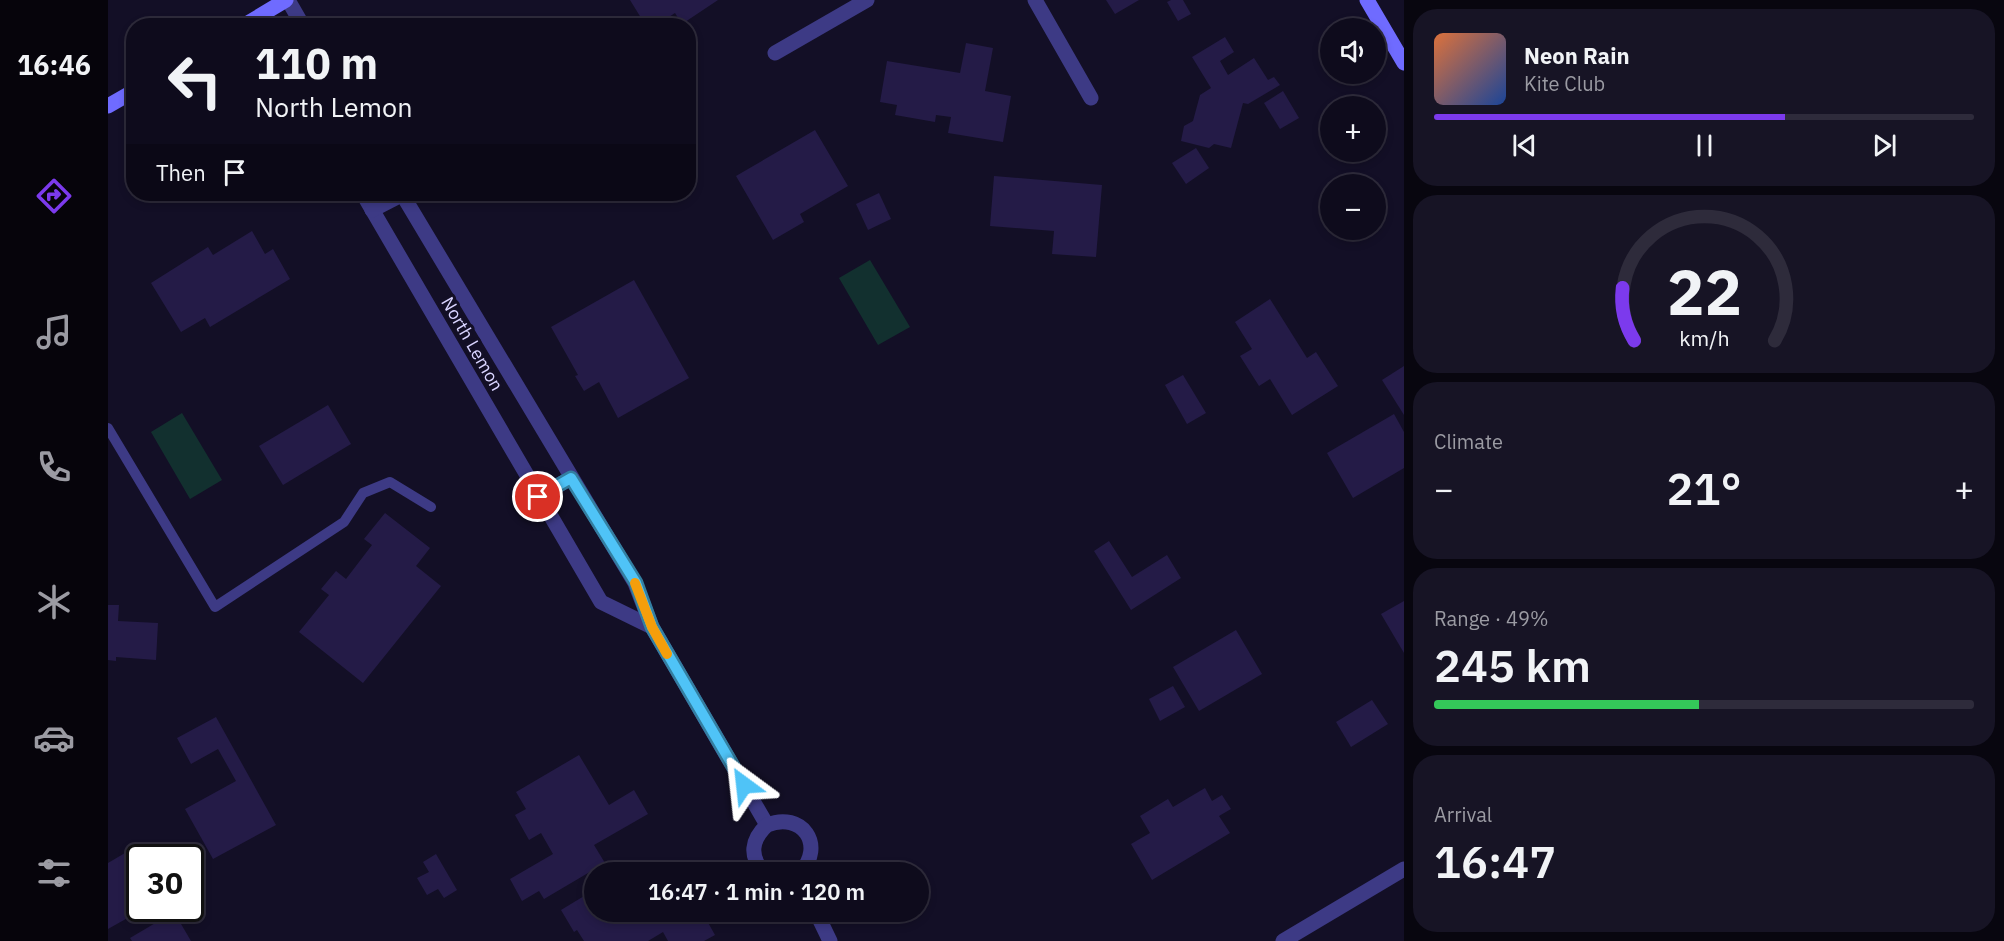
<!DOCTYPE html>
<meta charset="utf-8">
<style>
body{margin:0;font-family:"IBM Plex Sans",sans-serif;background:#171425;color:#f1f3f6;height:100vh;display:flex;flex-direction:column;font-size:22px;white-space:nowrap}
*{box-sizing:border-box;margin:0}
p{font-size:20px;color:#9b9ba3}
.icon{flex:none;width:33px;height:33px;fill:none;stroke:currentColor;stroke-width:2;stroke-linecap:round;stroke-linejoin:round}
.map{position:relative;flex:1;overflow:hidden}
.sheet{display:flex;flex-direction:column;gap:9px;padding:9px;background:#08060f;width:600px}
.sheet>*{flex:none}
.hud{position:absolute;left:18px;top:18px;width:570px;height:183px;border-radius:24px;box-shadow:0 3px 9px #0003,0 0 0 2px #2e2b3b;background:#0e0b1c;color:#f1f3f6;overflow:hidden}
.tools{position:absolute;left:1212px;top:18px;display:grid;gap:12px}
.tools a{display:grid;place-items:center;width:66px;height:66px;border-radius:50%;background:#0e0b1c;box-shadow:0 3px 9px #0003,0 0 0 2px #2e2b3b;font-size:30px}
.speed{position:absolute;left:18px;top:844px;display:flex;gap:12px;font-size:30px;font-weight:700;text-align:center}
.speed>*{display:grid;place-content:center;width:78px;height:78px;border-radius:50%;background:#0e0b1c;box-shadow:0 3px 9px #0003,0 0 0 2px #2e2b3b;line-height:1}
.speed .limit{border:3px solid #111;border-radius:9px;background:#fff;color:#111}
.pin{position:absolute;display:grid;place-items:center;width:51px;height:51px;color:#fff;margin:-26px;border:3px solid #fff;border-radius:50%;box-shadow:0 2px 6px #0007}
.me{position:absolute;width:66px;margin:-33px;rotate:330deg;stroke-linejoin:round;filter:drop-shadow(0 0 4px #0008)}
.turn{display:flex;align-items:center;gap:21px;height:126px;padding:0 30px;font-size:27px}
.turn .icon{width:78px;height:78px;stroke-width:2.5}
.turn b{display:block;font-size:42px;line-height:51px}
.then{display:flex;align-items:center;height:57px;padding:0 30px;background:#0003;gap:12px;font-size:22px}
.big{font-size:45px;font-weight:600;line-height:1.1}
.sheet .card{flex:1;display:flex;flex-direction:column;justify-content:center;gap:9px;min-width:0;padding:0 21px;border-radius:24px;background:#171425}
.sheet .dial{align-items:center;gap:0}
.dial svg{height:156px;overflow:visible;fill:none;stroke:#2e2b3b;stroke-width:7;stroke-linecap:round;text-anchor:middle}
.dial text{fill:#f1f3f6;stroke:none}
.song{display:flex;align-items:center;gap:18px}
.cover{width:72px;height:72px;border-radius:9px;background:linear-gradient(135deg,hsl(20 70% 55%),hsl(220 70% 35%))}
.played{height:6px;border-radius:3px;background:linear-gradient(90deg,#7c3aed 65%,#2e2b3b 65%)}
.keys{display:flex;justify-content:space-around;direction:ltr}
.heat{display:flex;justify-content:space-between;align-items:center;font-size:33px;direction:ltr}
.charge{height:9px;border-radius:4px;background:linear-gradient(90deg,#34c759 49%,#2e2b3b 0)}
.trip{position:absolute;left:476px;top:862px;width:345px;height:60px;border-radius:30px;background:#0e0b1c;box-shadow:0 3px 9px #0003,0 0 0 2px #2e2b3b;font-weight:600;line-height:60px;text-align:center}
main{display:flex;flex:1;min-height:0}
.tabs{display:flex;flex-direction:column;width:108px;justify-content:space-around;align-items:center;background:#06040b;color:#9b9ba3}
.tabs .icon{width:42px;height:42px}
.tabs .current{color:#7c3aed}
.tabs b{font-size:27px;color:#f1f3f6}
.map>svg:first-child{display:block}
.green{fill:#12302f}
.building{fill:#241b47}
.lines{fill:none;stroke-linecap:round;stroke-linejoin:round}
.lane{stroke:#3d3a85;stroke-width:10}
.street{stroke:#3d3a85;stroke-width:15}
.secondary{stroke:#6f6bff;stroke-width:15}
.route-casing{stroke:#337fa1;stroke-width:15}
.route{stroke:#4fc3f7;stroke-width:10}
.slow{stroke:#f59e0b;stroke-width:10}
.labels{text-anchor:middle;stroke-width:6;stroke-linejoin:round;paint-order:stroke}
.street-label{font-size:18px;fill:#d9d4ff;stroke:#130f26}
</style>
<main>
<nav class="tabs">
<b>16:46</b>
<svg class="icon current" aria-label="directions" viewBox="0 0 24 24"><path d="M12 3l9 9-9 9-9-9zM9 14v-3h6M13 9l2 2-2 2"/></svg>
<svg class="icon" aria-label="music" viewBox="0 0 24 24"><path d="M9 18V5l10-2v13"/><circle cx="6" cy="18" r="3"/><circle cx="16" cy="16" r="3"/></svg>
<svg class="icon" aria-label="phone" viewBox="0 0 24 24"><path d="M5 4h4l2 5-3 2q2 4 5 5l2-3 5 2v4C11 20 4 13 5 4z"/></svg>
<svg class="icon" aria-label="climate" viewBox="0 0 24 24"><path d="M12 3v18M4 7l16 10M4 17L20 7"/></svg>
<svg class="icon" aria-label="car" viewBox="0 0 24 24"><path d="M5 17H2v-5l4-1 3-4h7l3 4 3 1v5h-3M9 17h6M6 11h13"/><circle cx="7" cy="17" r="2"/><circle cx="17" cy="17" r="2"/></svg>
<svg class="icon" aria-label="filters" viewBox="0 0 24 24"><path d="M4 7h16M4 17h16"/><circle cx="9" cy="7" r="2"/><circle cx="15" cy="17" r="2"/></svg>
</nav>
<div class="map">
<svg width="1296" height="941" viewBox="0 0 1296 941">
<rect width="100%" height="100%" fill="#130f26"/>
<!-- green -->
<g class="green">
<polygon points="762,260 802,327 770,345 731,278"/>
<polygon points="74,413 114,480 82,499 43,432"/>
</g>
<!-- building -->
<g class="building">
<polygon points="522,0 610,0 574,24 567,13 547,26 538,26"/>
<polygon points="998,0 1031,0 1007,14"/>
<polygon points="1063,0 1075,0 1083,14 1070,21 1059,2"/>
<polygon points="1117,37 1126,52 1112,61 1120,75 1146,58 1160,80 1166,77 1172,85 1140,104 1135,103 1123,148 1106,144 1101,148 1073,141 1076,126 1085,121 1092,95 1103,88 1084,57"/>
<polygon points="858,43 885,48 877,91 903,96 895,142 840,133 843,117 828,115 827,122 787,115 789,105 772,102 779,61 852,73"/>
<polygon points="1175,91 1191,118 1172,129 1156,103"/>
<polygon points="707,130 740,186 692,214 696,222 665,240 628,176"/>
<polygon points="1088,148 1101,168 1078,184 1064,163"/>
<polygon points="886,176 994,185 988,257 944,254 946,231 882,226"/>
<polygon points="771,193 783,219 760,230 748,204"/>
<polygon points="144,231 157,254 165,249 182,279 102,327 97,318 73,332 43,283 100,247 105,255"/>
<polygon points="526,280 581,378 510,418 491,382 476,391 467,376 470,375 443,327"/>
<polygon points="1162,299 1199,358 1208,352 1230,386 1184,415 1162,379 1151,386 1132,356 1144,349 1127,322"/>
<polygon points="1296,366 1296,415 1274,380"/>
<polygon points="1075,375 1098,413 1079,424 1057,385"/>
<polygon points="220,405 243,444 175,485 151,446"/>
<polygon points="1286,414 1296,432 1296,468 1245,498 1219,453"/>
<polygon points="277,513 322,548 308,566 333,586 255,683 191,632 221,595 213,589 228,571 238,579 264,545 256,539"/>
<polygon points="1001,541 1024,577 1059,555 1073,578 1023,610 986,551"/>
<polygon points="1296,601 1296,653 1273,614"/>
<polygon points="0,605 11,605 10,621 50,623 48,660 8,657 8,661 0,660"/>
<polygon points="1128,630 1154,674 1091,711 1065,667"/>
<polygon points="1065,686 1077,707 1052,721 1041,699"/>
<polygon points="1264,700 1280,724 1243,747 1228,722"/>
<polygon points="108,717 168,825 105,859 77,809 128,781 110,749 83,764 69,738"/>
<polygon points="471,755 501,805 526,790 540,814 486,845 497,863 436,899 431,891 414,901 402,879 445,854 433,833 421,840 407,815 418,809 408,792"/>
<polygon points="1097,788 1104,801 1114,795 1123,809 1111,816 1122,833 1044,880 1023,844 1042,833 1032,816 1060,799 1065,807"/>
<polygon points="17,853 32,878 32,911 0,929 0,863"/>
<polygon points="328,854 349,890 336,898 330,889 319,895 309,878 321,872 315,862"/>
<polygon points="486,890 486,912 594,912 607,935 596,941 560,941 555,932 540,941 476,941 469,930 466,932 453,910"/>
<polygon points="66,912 83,941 24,941 22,938"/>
</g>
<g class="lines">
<!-- lane -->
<polyline class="lane" points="0,428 107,607 236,522 255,493 282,482 323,507"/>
<!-- street -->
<g class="street">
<polyline points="180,0 195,26"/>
<polyline points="927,0 983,98"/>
<polyline points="667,53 759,0"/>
<polyline points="255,194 493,602 544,627"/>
<polyline points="294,194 527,583 544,627 659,825"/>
<polyline points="264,210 295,194"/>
<polyline points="430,497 463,478"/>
<path d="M656,873C641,856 643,840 659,825C694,811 718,845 692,873"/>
<polyline points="708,912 722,941"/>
<polyline points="1175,941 1296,869"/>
</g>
<!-- secondary -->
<g class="secondary">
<polyline points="1259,0 1296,63"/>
<polyline points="135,26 178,0"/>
<polyline points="0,106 26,91"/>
</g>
</g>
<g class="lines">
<!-- route casing -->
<g class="route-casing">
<polyline id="route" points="430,497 463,478 528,583 544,627 636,785"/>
</g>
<!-- route -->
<use href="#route" class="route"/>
<!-- slow -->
<polyline class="slow" points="527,583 544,627 559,654"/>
</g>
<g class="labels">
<!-- street labels -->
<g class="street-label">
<text transform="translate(364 344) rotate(60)" y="6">North Lemon</text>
</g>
</g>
</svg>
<div class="tools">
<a><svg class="icon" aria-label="sound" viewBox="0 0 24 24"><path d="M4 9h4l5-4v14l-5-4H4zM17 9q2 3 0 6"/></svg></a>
<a>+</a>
<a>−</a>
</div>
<div class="speed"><div class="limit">30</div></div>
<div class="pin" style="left:430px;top:497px;background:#d93025"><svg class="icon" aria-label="arrive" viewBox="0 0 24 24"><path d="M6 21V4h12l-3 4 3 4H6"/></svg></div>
<svg class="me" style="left:636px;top:785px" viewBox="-20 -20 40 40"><path d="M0-17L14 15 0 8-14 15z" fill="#4fc3f7" stroke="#fff" stroke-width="4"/></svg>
<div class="trip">16:47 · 1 min · 120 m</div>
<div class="hud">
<div class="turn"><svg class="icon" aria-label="left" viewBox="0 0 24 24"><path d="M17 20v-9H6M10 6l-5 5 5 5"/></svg><div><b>110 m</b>North Lemon</div></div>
<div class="then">Then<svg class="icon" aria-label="arrive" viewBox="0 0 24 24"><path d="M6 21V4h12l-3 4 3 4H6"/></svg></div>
</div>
</div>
<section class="sheet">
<div class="card">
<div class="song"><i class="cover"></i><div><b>Neon Rain</b><p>Kite Club</p></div></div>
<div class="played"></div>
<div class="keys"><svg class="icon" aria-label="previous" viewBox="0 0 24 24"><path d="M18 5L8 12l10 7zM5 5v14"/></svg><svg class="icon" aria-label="pause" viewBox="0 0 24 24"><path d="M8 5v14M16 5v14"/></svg><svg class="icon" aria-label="next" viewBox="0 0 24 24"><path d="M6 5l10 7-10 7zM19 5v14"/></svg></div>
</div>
<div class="card dial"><svg viewBox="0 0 100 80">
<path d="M14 69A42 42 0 1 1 86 69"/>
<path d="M14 69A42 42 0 0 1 8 42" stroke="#7c3aed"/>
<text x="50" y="56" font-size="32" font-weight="700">22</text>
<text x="50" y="72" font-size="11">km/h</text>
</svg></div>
<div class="card"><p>Climate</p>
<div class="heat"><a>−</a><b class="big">21°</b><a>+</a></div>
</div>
<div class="card"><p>Range · 49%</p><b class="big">245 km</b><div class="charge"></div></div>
<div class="card"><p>Arrival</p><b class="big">16:47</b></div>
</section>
</main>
